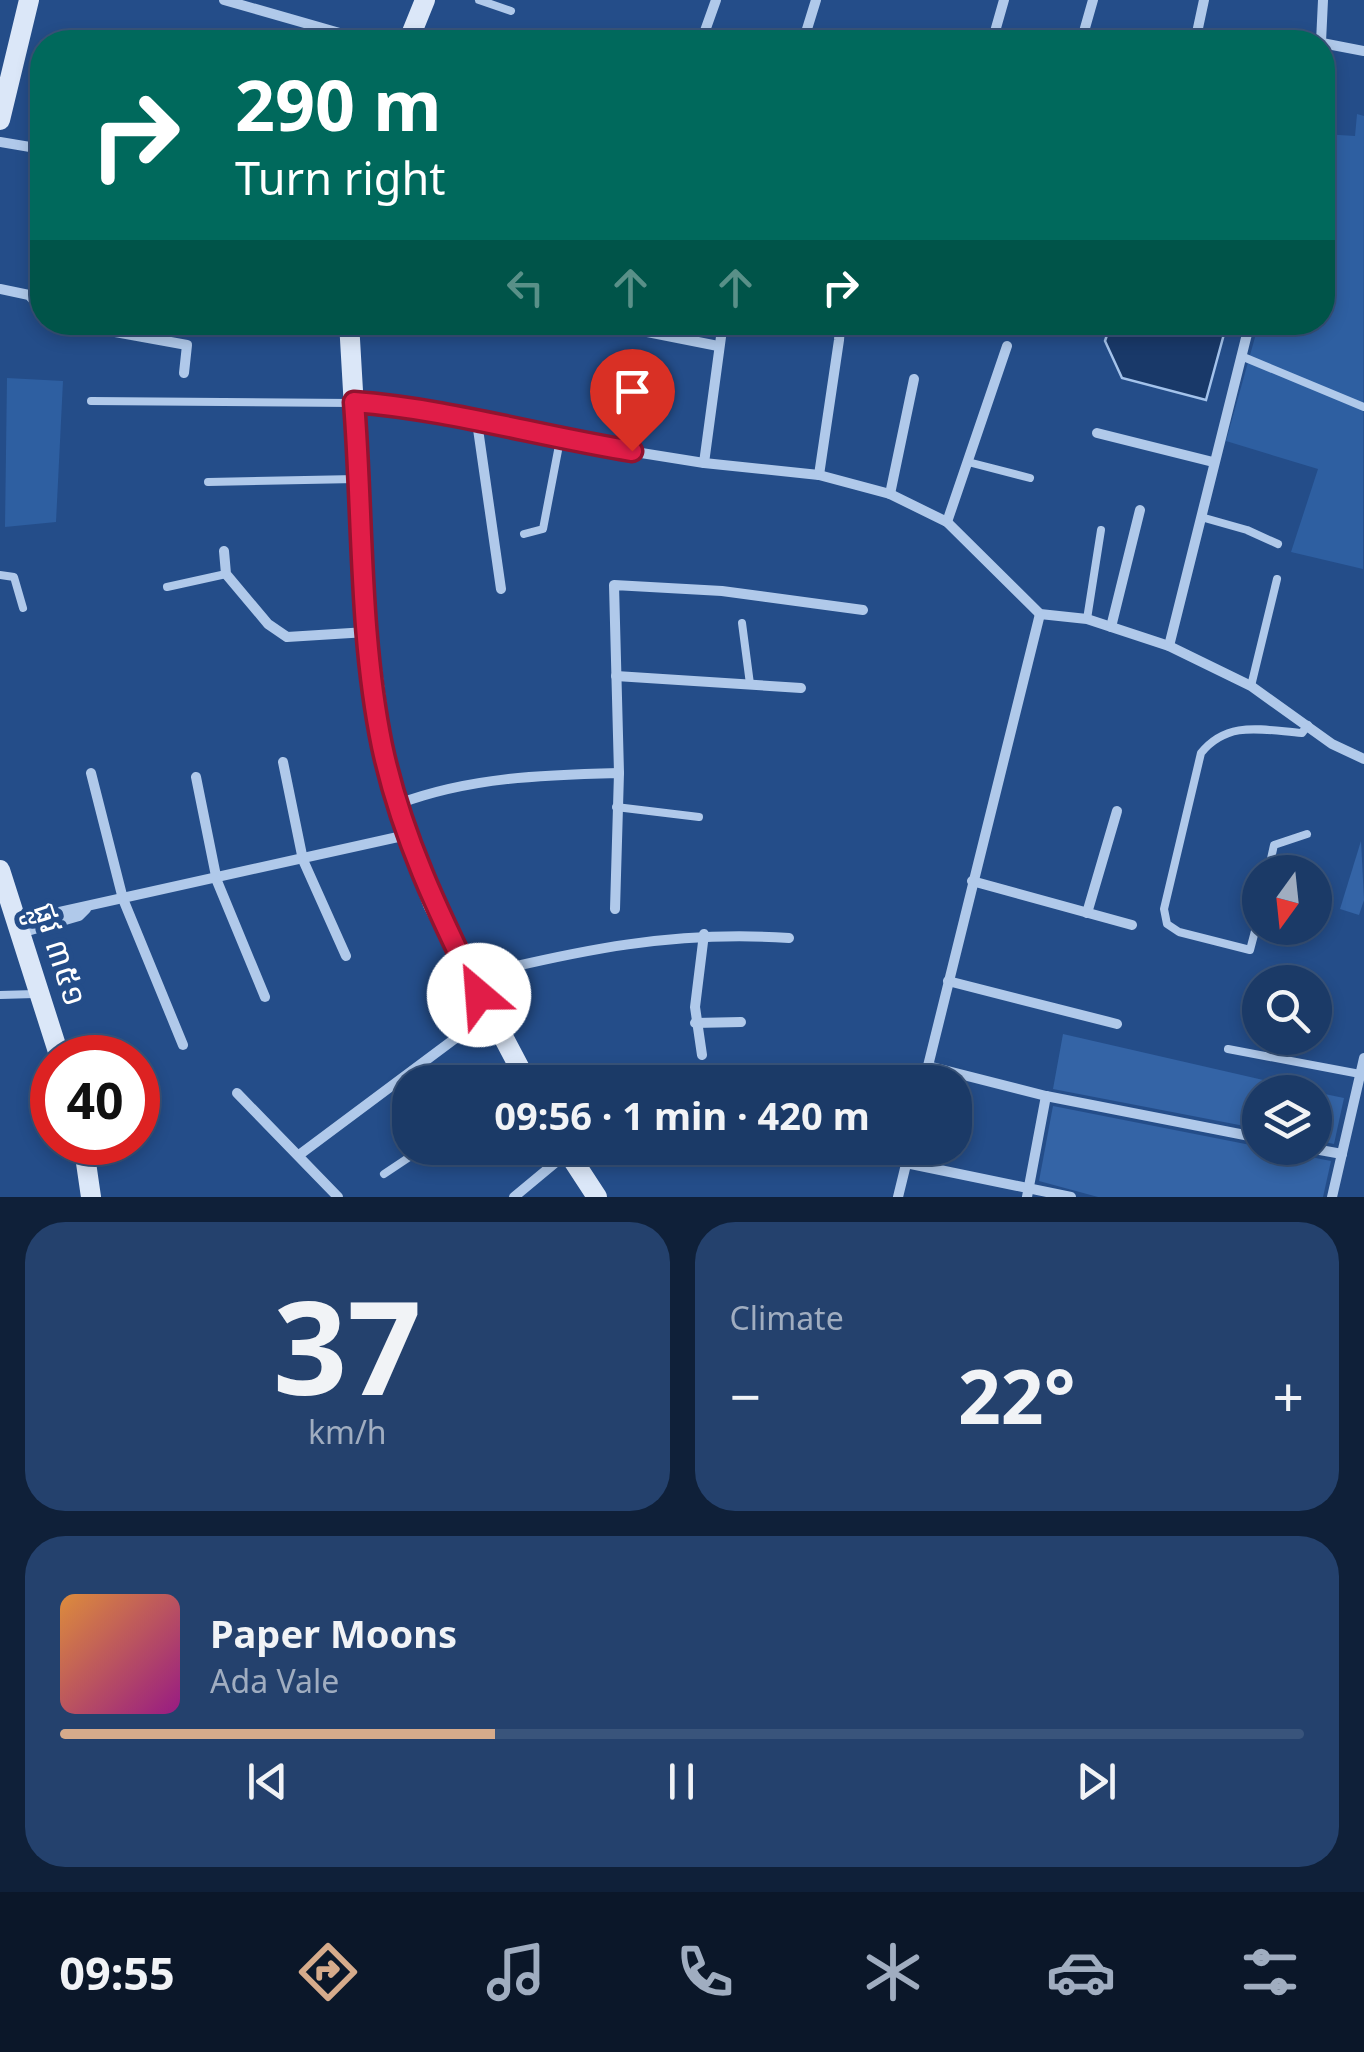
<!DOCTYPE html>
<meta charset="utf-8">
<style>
body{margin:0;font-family:"Noto Sans","Noto Sans Khmer",sans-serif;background:#24416d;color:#f1f3f6;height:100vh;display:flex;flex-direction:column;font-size:38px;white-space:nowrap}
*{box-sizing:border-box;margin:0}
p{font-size:32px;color:#a0adc0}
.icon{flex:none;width:55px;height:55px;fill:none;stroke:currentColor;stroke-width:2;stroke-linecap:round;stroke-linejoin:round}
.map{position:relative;height:1197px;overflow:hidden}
.drawer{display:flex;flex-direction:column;gap:25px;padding:25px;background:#0f2039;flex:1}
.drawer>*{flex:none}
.top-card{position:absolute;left:30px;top:30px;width:1305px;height:305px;border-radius:40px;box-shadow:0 5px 15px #0003,0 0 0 2px #39547b;background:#00695c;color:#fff;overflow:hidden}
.needle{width:65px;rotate:195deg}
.fabs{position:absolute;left:1242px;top:855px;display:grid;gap:20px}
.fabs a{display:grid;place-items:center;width:90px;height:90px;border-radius:50%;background:#1b3a67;box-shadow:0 5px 15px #0003,0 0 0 2px #39547b;font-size:50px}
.speed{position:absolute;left:30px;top:1035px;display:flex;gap:20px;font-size:50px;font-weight:700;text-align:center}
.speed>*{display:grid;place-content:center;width:130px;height:130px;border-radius:50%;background:#1b3a67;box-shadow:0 5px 15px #0003,0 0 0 2px #39547b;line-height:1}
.speed .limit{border:15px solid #d22;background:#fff;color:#111}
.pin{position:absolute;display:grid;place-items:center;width:85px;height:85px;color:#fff;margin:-102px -42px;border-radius:50% 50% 50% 0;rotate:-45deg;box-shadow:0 0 10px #0007}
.pin .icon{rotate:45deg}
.me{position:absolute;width:110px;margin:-55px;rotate:333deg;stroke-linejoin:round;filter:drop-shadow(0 0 8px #0008)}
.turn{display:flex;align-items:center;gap:35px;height:210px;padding:0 40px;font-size:45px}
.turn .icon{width:130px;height:130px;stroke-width:2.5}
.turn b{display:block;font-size:70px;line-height:85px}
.lanes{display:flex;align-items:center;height:95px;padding:0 40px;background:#0003;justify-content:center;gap:50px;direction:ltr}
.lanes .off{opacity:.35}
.big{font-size:75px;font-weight:700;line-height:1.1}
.drawer .tile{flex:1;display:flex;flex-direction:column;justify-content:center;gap:15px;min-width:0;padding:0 35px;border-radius:40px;background:#24416d}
.drawer .dial{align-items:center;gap:0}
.dial b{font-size:130px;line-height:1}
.song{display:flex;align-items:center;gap:30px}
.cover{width:120px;height:120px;border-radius:15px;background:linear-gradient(135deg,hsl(30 70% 55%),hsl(310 70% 35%))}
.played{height:10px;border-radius:5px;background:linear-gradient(90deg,#d6ab8b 35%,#39547b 35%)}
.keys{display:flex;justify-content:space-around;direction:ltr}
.heat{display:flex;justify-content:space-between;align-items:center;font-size:55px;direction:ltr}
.drawer .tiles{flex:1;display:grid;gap:25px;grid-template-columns:1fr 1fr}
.tile:last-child{grid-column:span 2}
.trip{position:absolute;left:392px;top:1065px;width:580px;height:100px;border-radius:40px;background:#1b3a67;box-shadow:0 5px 15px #0003,0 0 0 2px #39547b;font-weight:700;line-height:100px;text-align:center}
.dock{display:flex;height:160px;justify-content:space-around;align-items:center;background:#0b1729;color:#a0adc0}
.dock .icon{width:70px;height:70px}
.dock .on{color:#d6ab8b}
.dock b{font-size:45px;color:#f1f3f6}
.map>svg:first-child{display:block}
.green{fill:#2e5fa1}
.water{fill:#193969;stroke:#a4c3eb;stroke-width:2.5}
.building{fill:#3464a6}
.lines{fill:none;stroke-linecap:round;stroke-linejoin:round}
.lane{stroke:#b0c9ea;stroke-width:8}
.street{stroke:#b0c9ea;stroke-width:10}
.secondary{stroke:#dbe7f8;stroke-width:20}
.route-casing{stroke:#92132f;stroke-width:25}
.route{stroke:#e11d48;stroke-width:18}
.labels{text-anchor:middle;stroke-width:10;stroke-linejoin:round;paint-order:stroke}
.street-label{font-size:32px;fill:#fff;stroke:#244d89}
</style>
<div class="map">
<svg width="1364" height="1197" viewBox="0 0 1364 1197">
<rect width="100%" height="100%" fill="#244d89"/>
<!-- green -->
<g class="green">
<polygon points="1357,114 1364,116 1363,569 1291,552 1318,469 1226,441 1259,323 1322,322 1323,134 1355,136"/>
<polygon points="7,378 63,381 56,522 5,527"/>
</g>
<!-- water -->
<polygon class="water" points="1111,323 1227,323 1206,400 1122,378 1105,341"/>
<!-- building -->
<g class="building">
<polygon points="1361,841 1364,900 1359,915 1340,909"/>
<polygon points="1063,1034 1298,1088 1298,1092 1260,1092 1260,1129 1053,1089"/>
<polygon points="1315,1092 1344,1098 1334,1144 1315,1140"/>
<polygon points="1053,1106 1331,1161 1323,1197 1098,1197 1039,1181"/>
</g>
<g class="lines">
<!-- lane -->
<g class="lane">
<polyline points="479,0 511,11"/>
<polyline points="1241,356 1364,407"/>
<polyline points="91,401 352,403"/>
<polyline points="968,462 1030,478"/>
<polyline points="208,482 356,479"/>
<polyline points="1201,517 1247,530 1278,544"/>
<polyline points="524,534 543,529 560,440"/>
<polyline points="0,575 14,577 23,608"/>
<polyline points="167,587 226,574"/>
<polyline points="1087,619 1101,530"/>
<polyline points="742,623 750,684"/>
<polyline points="1251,686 1277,579"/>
<polyline points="616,807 699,817"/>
<polyline points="1268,872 1274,845 1307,834"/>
<path d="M1260,912L1250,950L1179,932L1167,924L1164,909L1201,753C1228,720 1262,730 1302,733L1308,725"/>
<polyline points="0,995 35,994"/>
<polyline points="1228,1049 1360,1074"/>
<polyline points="384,1174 423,1148"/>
</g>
<!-- street -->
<g class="street">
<polyline points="224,0 371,42"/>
<polyline points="701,42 716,0"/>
<polyline points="803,42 816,0"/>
<polyline points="992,42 1004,0"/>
<polyline points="1081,42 1093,0"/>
<polyline points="1195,42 1204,0"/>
<polyline points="1321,42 1323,0"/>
<polyline points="1322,43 1364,51"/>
<polyline points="0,142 42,149"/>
<polyline points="0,289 29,295 42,309"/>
<polyline points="60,322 187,345 184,373"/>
<polyline points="597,322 718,346"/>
<polyline points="354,403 428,408 560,440 704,463 819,475 890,494 947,522 1040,614 1087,619 1169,646 1251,686 1332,744 1364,759"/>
<polyline points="477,422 501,589"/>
<polyline points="1097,433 1213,462"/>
<polyline points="704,463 723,322"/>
<polyline points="819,475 839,340 840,327 835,322"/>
<polyline points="890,494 914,379"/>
<polyline points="947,522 1007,346"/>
<polyline points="224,551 226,574 268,624 287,637 367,632"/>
<polyline points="1111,627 1140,510"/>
<polyline points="1169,646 1250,322"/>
<polyline points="616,676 801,688"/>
<polyline points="283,762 303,860 346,956"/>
<polyline points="91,773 123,899 183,1045"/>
<polyline points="619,773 614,585 722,591 863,610"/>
<polyline points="196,777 217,881 265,997"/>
<path d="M398,804C470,777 543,775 619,773L615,909"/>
<polyline points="972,881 1132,925"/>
<polyline points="1087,913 1117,811"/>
<polyline points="19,921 407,835"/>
<polyline points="24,932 79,916 86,909"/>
<path d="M470,977C580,950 675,930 789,938"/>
<polyline points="948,981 1117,1024"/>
<polyline points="695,1023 741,1022"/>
<polyline points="702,1055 695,1007 704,934"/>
<polyline points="928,1066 1046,1096 1260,1138"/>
<polyline points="924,1082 1040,614"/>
<polyline points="237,1093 338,1197"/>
<polyline points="1309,1148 1342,1154"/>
<polyline points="299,1155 488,1014"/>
<polyline points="906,1163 1071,1197"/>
<polyline points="514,1197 567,1153"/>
<polyline points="898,1197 910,1148"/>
<polyline points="1027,1197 1046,1096"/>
<polyline points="1332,1197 1364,1058"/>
</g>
<!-- secondary -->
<g class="secondary">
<polyline points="408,42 425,0"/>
<polyline points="0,120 29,0"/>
<polyline points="349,322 367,632 382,746 407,835 433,904 527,1082"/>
<polyline points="0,870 60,1058"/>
<polyline points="83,1142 91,1197"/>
<polyline points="565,1148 597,1197"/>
</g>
</g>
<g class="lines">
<!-- route casing -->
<g class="route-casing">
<path id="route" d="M479,995C439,914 401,835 382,746C359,634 363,516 354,402C448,409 538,436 632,451"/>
</g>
<!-- route -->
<use href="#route" class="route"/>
</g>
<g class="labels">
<!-- street labels -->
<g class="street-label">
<text transform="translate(60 954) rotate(72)" y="11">ផ្លូវ ៣៥១</text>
</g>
</g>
</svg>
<div class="fabs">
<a><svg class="needle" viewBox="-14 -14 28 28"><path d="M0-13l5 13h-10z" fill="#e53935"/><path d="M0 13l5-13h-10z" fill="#a0adc0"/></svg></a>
<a><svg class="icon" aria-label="search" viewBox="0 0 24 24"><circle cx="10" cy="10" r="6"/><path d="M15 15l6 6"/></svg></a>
<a><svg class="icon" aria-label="layers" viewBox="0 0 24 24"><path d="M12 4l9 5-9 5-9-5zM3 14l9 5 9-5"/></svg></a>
</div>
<div class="speed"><div class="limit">40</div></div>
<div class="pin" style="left:632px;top:451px;background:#d93025"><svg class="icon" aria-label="arrive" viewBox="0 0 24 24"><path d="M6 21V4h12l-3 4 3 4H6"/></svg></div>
<svg class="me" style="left:479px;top:995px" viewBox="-20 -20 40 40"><circle r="19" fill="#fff"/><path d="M0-13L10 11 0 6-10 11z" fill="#e11d48"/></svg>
<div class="trip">09:56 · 1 min · 420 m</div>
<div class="top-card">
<div class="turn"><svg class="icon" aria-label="right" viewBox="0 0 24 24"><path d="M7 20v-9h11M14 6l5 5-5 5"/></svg><div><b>290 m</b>Turn right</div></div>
<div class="lanes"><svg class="icon off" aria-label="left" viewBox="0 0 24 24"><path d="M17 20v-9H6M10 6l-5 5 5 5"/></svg><svg class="icon off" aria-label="ahead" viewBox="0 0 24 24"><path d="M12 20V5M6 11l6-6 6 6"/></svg><svg class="icon off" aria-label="ahead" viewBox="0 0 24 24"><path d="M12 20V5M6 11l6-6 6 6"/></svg><svg class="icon" aria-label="right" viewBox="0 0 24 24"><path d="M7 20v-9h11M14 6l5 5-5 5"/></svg></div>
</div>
</div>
<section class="drawer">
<div class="tiles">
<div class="tile dial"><b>37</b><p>km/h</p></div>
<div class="tile"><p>Climate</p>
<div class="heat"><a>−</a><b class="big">22°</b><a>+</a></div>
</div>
<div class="tile">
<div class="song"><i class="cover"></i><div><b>Paper Moons</b><p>Ada Vale</p></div></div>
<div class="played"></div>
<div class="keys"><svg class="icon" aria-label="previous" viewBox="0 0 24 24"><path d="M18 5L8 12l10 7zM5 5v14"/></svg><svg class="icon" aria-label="pause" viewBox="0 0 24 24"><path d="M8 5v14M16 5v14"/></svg><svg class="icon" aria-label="next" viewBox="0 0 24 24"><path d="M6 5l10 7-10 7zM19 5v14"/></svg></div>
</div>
</div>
</section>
<nav class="dock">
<b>09:55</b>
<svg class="icon on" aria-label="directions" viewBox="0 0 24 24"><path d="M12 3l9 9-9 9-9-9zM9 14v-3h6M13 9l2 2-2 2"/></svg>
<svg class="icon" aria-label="music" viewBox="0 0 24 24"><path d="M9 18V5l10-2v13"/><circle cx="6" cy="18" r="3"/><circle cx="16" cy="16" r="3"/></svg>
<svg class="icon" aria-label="phone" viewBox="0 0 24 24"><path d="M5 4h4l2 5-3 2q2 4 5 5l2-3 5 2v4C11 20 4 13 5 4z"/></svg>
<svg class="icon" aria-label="climate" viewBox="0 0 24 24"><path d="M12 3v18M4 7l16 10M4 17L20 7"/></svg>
<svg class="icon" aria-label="car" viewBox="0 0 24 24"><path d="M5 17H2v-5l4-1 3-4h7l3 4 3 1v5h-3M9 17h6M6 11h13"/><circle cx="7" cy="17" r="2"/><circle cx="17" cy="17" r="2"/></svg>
<svg class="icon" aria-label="filters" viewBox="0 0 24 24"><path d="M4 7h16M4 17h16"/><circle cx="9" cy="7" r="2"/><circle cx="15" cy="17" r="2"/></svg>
</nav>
